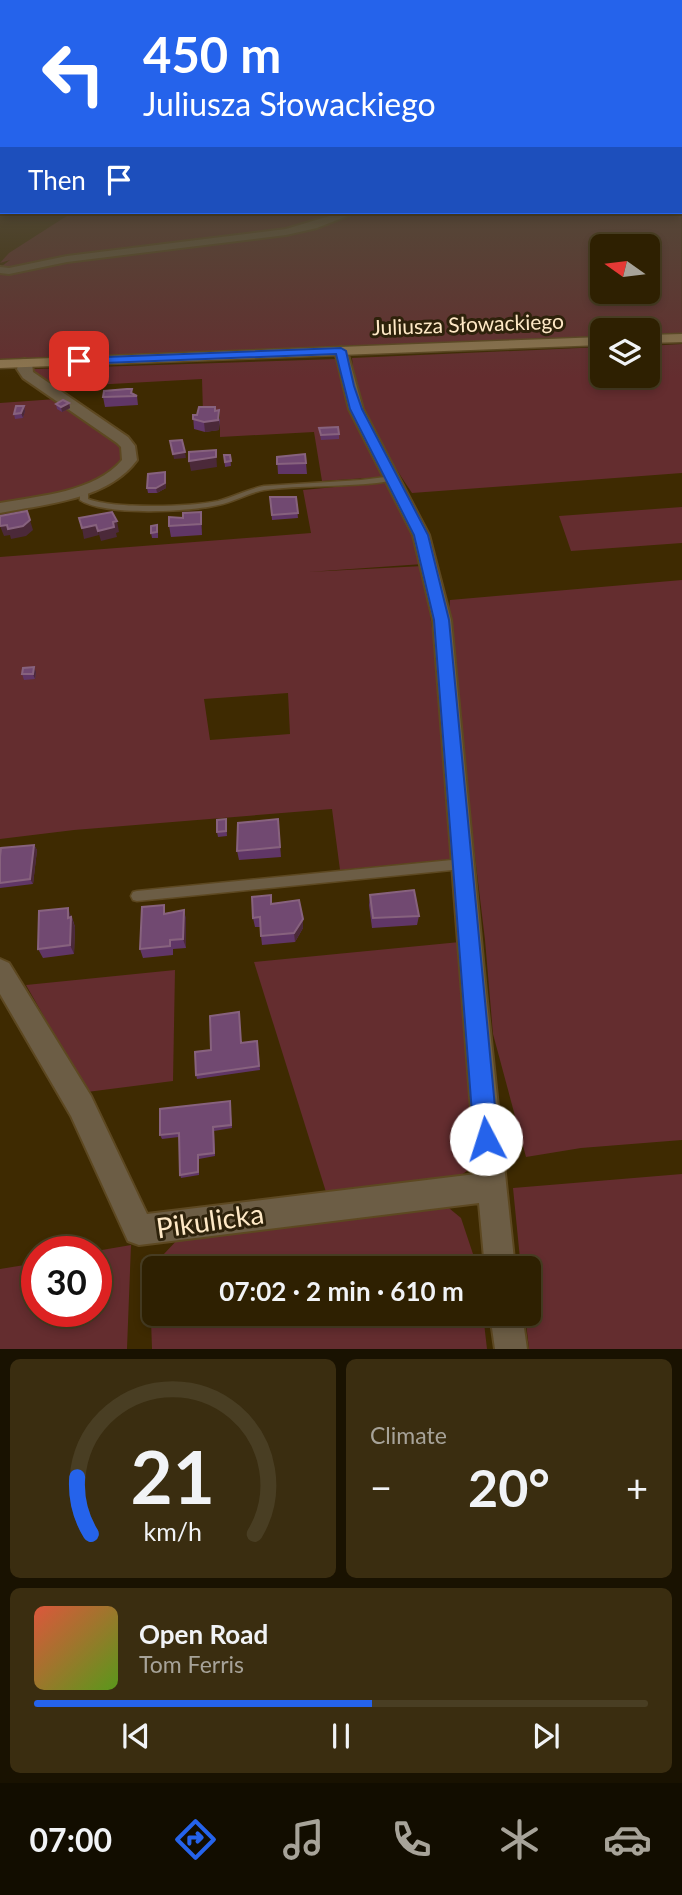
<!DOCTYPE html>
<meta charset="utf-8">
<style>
body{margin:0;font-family:Lato,sans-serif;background:#3a2d10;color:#f1f3f6;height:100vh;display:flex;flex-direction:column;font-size:26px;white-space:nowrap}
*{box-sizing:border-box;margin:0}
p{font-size:23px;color:#a7a399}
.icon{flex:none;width:38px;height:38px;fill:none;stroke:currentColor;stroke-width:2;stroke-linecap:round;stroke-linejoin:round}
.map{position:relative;height:1349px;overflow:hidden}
.panel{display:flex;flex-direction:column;gap:10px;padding:10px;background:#191201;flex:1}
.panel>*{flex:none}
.guide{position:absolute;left:0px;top:0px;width:682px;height:214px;box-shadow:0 4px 10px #0003,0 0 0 2px #493e23;background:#2563eb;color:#fff;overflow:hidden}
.needle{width:46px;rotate:284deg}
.buttons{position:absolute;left:590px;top:234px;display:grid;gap:14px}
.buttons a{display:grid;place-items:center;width:70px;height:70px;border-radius:10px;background:#2e2001;box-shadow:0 4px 10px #0003,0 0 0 2px #493e23;font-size:35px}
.speed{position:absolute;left:21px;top:1236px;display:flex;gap:14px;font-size:35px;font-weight:700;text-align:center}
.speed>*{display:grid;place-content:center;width:91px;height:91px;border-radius:50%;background:#2e2001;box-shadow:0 4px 10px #0003,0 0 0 2px #493e23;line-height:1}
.speed .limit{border:10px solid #d22;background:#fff;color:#111}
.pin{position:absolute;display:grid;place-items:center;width:60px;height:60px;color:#fff;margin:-30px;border-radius:14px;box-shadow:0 4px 10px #0006}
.me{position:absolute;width:77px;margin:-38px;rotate:355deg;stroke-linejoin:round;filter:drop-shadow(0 0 5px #0008)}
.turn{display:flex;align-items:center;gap:24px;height:147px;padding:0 28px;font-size:32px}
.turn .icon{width:91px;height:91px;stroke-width:2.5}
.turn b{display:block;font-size:49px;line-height:60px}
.then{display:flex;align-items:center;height:66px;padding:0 28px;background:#0003;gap:14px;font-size:26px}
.big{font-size:52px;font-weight:700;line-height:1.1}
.panel .widget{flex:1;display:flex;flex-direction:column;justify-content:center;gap:10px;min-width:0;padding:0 24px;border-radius:10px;background:#3a2d10}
.panel .dial{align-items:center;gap:0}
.dial svg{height:182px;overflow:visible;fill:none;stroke:#493e23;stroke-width:7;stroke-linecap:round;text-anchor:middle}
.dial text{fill:#f1f3f6;stroke:none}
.song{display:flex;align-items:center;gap:21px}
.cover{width:84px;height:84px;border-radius:10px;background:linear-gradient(135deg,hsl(10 70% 55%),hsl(90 70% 35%))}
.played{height:7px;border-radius:4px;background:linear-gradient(90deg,#2563eb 55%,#493e23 55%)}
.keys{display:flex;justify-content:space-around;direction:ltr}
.heat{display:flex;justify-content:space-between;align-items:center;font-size:38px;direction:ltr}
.panel .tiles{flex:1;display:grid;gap:10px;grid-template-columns:1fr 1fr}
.widget:last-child{grid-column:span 2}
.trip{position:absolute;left:142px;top:1256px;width:399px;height:70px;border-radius:10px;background:#2e2001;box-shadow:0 4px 10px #0003,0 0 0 2px #493e23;font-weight:700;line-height:70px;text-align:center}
.tab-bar{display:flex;height:112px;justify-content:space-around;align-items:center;background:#120d00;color:#a7a399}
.tab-bar .icon{width:49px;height:49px}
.tab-bar .on{color:#2563eb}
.tab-bar b{font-size:32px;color:#f1f3f6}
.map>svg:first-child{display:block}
.green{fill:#642d2f;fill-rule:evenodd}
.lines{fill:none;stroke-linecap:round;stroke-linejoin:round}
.lane-casing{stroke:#5d4821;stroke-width:3}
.street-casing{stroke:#5d4821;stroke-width:4}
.secondary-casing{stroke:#5d4821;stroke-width:3}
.lane{fill:#6c5d45;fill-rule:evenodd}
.street{fill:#6c5d45;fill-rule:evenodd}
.secondary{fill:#8e7650;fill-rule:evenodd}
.wall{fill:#603666}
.shaded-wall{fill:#4b2939}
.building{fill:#714971;stroke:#87627e;stroke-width:2}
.route{fill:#2563eb;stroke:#184099;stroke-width:2}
.labels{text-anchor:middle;stroke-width:6;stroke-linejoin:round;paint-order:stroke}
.far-street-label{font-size:21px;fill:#fee8c6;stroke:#2e220b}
.near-street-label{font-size:28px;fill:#fee8c6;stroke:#2e220b}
</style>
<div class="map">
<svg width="682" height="1349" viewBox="0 0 682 1349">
<rect width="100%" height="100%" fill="#3e2a01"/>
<!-- green -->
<g class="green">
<path d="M681,189L682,335L648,336V331H602V338L0,360V272L84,258L307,232L363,212H681ZM602,247H648V292H602Z"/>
<polygon points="73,212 348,212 301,227 9,268 2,266 10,260 0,263 9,253"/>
<path d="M682,344V473L412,493C385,452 356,408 352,358L602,347V376H648V346Z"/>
<polygon points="337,359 351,405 386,473 383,477 322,481 314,432 220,437 220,412 203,413 202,379 56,387 35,375 34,369"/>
<path d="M56,399L119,442L126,453C109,493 38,497 0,505V403Z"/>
<path d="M388,482L414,528L423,564L308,572L423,566L436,656L453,859L340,870L332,809L74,830L0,839V557L311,533L303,490ZM288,693L290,734L210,740L204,699Z"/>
<polygon points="682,507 682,543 571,551 559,516"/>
<polygon points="682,580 682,1140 581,1148 526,1157 493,1034 485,940 448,631 450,600"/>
<path d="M460,942L477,1151C473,1167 468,1173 452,1179L326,1192L254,962Z"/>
<polygon points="175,970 173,1081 87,1092 26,985"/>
<polygon points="682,1174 682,1349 529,1349 525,1314 528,1314 528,1269 521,1269 513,1188"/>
<polygon points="438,1199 461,1218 478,1269 158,1269 163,1255 179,1238"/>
<polygon points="131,1245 127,1349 0,1349 0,1269 37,1263 37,1311 96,1311 96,1251"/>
<polygon points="154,1280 154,1314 483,1314 487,1349 152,1349 150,1290"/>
</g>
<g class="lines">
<!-- lane casing -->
<g class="lane-casing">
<g id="lane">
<path d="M393,476H396V480L377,483C340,487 302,485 264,490C248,493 234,502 218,505C189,512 104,516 80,500V490L84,488L88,490V499C115,509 189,507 218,501C233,497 248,489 264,486L361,480Z"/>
<polygon points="462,859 466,860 468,864 466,868 462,869 137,901 133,900 131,896 133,892 137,891"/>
</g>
</g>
<!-- street casing -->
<g class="street-casing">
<g id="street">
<polygon points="343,212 357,212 317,228 286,235 67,262 9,274 0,273 0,267 9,268 67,256 286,229"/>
<polygon points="341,347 347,351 363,409 429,535 451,620 486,992 515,1269 485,1269 479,1203 139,1245 128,1241 71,1116 0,994 0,959 9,963 91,1096 147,1214 476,1174 433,620 413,535 349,409 335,351"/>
<path d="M25,359L32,363L33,372L128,437L135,446L137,460C108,500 45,504 0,513V503C39,496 95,492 122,460L121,447L117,443L23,378L17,369L20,360Z"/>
<polygon points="490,1314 522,1314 527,1349 495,1349"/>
</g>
</g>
<!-- secondary casing -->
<g class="secondary-casing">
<g id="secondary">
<polygon points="682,334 682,342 648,343 648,335"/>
<polygon points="602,337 602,345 0,368 0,360"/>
</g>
</g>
<!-- lane -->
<use href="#lane" class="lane"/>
<!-- street -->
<use href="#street" class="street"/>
<!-- secondary -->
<use href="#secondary" class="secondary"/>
</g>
<!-- wall -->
<g class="wall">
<polygon points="132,393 137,396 138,405 105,407 103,397"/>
<polygon points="69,403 70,408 62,412 57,409 56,404"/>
<polygon points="24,406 25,411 23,418 15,419 14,414"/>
<polygon points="216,411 220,420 219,430 205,432 194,429 193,415"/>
<polygon points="319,428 339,434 339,439 321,440"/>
<polygon points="224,455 230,455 231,466 225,467"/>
<polygon points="277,457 306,463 307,474 278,474"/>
<polygon points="165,472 166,488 157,493 148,493 147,488"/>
<polygon points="270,497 296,497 298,518 272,520"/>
<polygon points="201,512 202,535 171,537 169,526 183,518"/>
<polygon points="158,531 158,538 152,538 151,533"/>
<polygon points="36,672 35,679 24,680 22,674"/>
<polygon points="226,819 227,836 218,837 217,832"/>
<polygon points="278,819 281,857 239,860 237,851"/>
<polygon points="34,845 37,850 33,884 0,888 0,857"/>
<polygon points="370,895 419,916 417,925 372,928 369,905"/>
<polygon points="272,904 303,919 303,928 295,942 262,945 260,927 255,927 253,918"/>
<polygon points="184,910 186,920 186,948 173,949 173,955 143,958 140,949 167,913"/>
<polygon points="72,917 75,927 74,954 43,958 38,949"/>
<polygon points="239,1012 241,1043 257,1041 260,1070 197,1079 196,1075"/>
<polygon points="230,1101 232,1128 214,1131 215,1156 199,1159 199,1175 181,1178 180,1175 179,1137 162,1139 160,1135"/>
</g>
<!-- shaded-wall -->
<g class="shaded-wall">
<polygon points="69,403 70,408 62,412 61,407"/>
<polygon points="24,406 25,411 23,418 21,413"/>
<polygon points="219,410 219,430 205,432 204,422 216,420"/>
<polygon points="216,450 217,467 191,471 189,461"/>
<polygon points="185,452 186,458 174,459 173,454"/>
<polygon points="165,472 166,488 157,493 156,488"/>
<polygon points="30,520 33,530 26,536 11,539 10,535 4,536 0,526"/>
<polygon points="117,521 119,532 116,533 117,537 101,541 98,531 113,522"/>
<polygon points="96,525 99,535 84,539 82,528"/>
<polygon points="34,667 36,672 35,679 33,674"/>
<polygon points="34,845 37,850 33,884 30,879"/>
<polygon points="68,908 75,927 74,954 70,945 68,918"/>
<polygon points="184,910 186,920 186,948 183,939"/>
<polygon points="303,919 303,928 295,942 294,933"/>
</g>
<!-- building -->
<g class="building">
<polygon points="127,389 132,389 131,393 137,396 103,397 104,391"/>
<polygon points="63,400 69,403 61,407 56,404"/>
<polygon points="16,406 24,406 21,413 14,414"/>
<polygon points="199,407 215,407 215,411 219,410 218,420 204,422 193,419 193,415 197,415"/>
<polygon points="338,427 339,434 321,435 319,428"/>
<polygon points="182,440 185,452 173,454 170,441"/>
<polygon points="216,450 216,457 189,461 189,452"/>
<polygon points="305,454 306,463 277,464 277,457"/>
<polygon points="224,455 230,455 231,461 225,462"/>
<polygon points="165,472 165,483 156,488 147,488 148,474"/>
<polygon points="270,497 296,497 298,513 272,515"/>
<polygon points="27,511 30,520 23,526 8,529 7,525 0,526 0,516"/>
<polygon points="112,512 117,521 113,522 114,527 98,531 96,525 82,528 79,518"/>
<polygon points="201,512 201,524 169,526 169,517 183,518 183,513"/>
<polygon points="157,525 157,532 151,533 151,526"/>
<polygon points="34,667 33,674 22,674 23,668"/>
<polygon points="226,819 226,831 217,832 217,820"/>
<polygon points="278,819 280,847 237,851 238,823"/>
<polygon points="34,845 30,879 0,883 0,857 1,848"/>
<polygon points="414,890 419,916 373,918 370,895"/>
<polygon points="271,895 271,904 299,900 303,919 294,933 261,936 260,917 253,918 252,897"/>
<polygon points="164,905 164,914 184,910 183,939 170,940 170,946 140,949 142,907"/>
<polygon points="68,908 68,918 71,917 70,945 38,949 39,911"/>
<polygon points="239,1012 241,1043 257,1041 259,1066 196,1075 195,1052 211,1050 210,1016"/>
<polygon points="230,1101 231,1125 213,1127 214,1153 198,1155 198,1172 180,1175 179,1133 160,1135 160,1109"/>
</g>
<!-- sky -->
<linearGradient id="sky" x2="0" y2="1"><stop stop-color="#221701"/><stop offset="0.5" stop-color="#524a38"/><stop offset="1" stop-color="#524a38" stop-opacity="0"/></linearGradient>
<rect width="682" height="378" fill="url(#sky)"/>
<!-- route -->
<polygon class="route" points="341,348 346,351 354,386 362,409 428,535 449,620 498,1139 494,1147 486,1151 478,1147 474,1139 434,620 414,535 350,409 336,354 79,364 74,361 79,358"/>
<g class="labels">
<!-- far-street labels -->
<g class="far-street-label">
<text transform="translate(468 325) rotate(-2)" y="7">Juliusza Słowackiego</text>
</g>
<!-- near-street labels -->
<g class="near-street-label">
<text transform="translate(210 1221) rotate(-8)" y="10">Pikulicka</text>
</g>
</g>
</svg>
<div class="buttons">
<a><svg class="needle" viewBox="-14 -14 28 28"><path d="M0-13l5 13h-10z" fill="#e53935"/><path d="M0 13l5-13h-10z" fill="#a7a399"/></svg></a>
<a><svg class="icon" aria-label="layers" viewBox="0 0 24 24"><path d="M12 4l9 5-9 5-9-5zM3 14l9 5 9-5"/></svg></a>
</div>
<div class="speed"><div class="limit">30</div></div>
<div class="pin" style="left:79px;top:361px;background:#d93025"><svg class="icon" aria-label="arrive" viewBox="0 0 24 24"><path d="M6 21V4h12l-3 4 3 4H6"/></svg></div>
<svg class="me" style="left:486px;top:1139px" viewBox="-20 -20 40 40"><circle r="19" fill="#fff"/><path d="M0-13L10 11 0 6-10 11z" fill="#2563eb"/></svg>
<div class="trip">07:02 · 2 min · 610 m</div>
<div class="guide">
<div class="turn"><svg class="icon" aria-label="left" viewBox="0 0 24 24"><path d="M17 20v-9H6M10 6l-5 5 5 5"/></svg><div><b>450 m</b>Juliusza Słowackiego</div></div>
<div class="then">Then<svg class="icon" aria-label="arrive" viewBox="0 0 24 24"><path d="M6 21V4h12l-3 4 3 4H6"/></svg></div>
</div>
</div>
<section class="panel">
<div class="tiles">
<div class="widget dial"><svg viewBox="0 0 100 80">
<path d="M14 69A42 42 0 1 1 86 69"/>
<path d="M14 69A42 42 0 0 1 8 44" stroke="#2563eb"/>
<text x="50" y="56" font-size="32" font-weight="700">21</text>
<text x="50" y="72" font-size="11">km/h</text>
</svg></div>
<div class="widget"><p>Climate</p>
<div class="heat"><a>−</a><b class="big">20°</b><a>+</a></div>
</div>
<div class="widget">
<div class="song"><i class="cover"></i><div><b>Open Road</b><p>Tom Ferris</p></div></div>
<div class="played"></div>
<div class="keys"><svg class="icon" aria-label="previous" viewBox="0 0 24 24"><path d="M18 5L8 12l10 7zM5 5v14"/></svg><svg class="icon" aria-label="pause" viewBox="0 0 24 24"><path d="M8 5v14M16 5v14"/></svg><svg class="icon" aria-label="next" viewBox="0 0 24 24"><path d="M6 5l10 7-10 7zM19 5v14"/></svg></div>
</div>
</div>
</section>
<nav class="tab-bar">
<b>07:00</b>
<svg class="icon on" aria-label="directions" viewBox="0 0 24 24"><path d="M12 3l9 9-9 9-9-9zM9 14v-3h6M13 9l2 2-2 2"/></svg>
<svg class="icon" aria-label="music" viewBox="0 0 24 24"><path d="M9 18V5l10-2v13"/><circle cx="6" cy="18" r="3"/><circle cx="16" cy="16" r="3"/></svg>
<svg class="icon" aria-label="phone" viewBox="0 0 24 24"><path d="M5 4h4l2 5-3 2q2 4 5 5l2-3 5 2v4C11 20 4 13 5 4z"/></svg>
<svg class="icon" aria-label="climate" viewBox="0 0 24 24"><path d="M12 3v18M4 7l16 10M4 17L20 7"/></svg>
<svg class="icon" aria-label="car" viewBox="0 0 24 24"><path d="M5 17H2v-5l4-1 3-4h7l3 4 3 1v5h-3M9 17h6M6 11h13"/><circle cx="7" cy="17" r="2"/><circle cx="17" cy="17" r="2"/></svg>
</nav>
